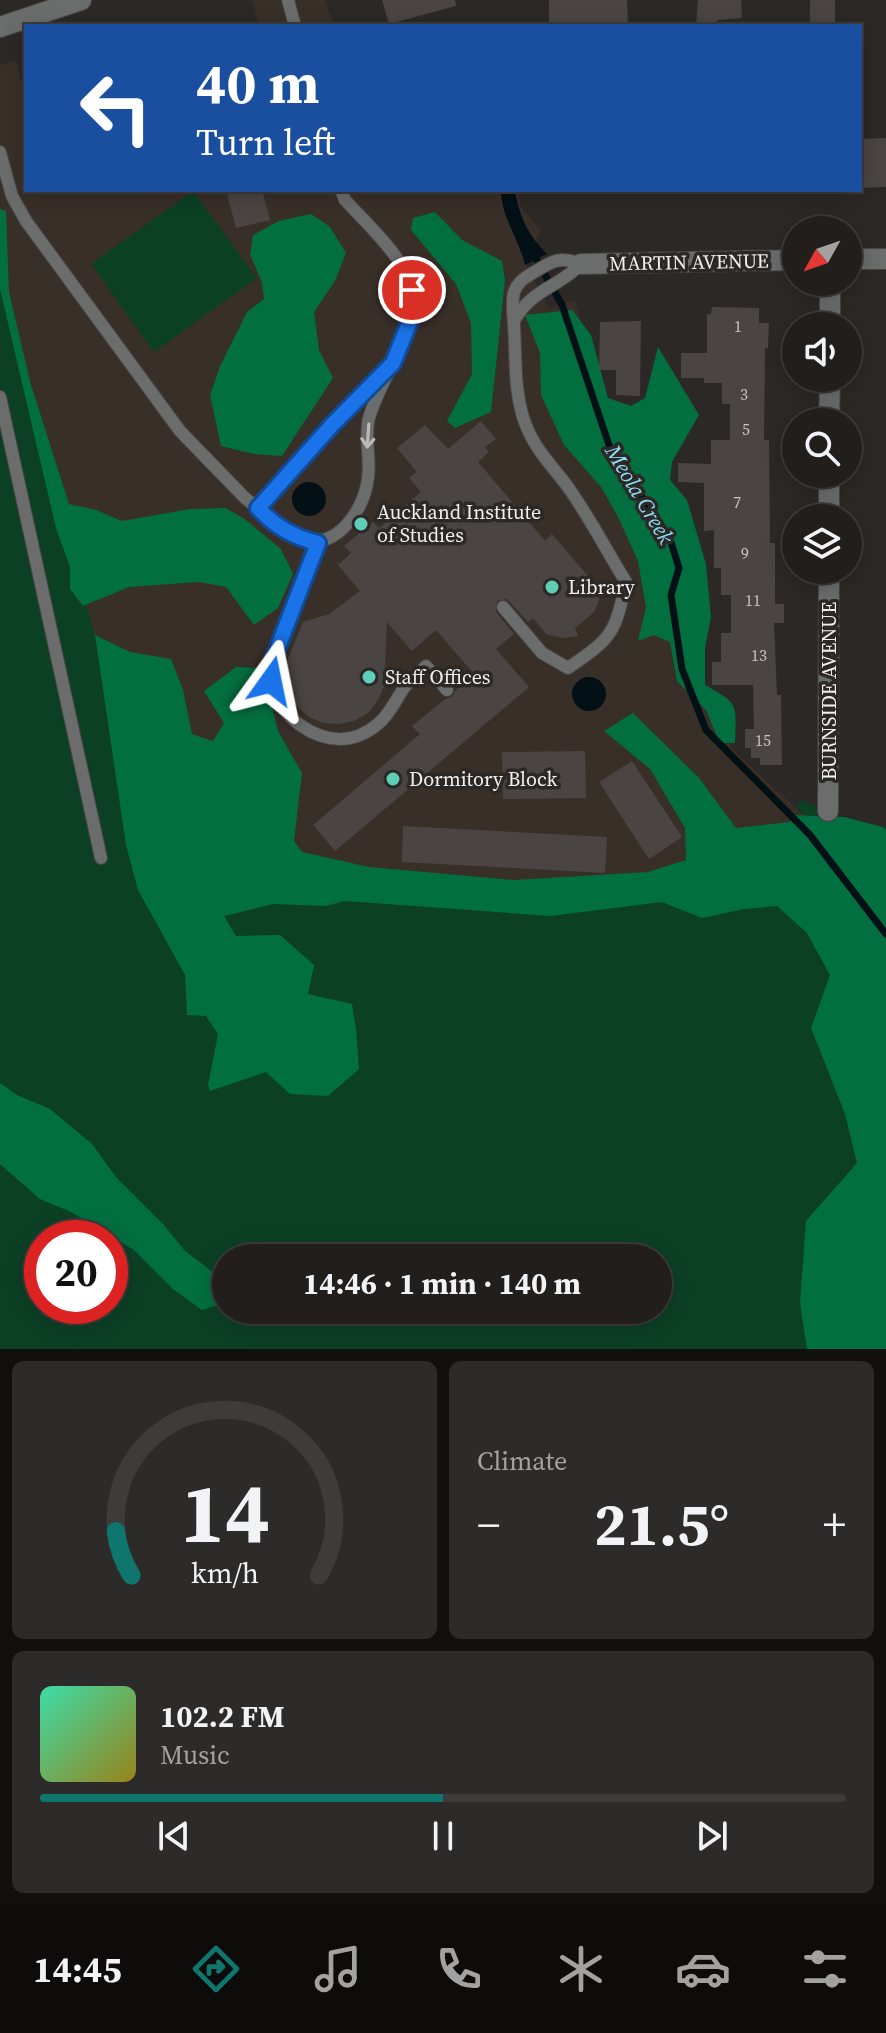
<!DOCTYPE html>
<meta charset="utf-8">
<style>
body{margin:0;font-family:"Source Serif 4",serif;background:#2d2b29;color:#f1f3f6;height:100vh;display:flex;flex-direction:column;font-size:30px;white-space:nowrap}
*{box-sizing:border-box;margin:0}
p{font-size:26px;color:#a2a2a3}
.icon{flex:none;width:44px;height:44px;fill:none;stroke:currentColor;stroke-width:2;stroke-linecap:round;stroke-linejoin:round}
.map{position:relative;height:1349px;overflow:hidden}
.panel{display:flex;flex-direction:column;gap:12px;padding:12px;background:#12100f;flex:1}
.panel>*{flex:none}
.guide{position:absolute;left:24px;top:24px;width:838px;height:168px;border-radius:0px;box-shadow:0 4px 20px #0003,0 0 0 2px #3e3c3b;background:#1a4fa0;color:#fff;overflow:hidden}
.needle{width:52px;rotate:230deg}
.tools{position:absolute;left:782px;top:216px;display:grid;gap:16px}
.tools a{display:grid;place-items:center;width:80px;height:80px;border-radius:50%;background:#211e1c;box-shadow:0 4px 20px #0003,0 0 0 2px #3e3c3b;font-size:40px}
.speed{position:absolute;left:24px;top:1220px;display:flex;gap:16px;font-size:40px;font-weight:700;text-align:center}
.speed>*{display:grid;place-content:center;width:104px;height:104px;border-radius:50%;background:#211e1c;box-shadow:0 4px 20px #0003,0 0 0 2px #3e3c3b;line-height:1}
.speed .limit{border:12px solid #d22;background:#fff;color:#111}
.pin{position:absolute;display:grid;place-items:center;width:68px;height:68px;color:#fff;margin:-34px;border:4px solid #fff;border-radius:50%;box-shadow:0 2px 8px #0007}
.me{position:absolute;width:88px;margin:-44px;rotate:12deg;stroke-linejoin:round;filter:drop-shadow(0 0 6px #0008)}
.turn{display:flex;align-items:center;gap:28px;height:168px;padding:0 40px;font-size:36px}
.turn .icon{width:104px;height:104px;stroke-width:2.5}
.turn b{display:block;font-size:56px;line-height:68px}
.big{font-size:60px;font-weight:700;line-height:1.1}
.panel .tile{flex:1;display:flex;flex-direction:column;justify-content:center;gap:12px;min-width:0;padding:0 28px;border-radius:12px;background:#2d2b29}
.panel .dial{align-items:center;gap:0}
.dial svg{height:208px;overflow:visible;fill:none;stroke:#3e3c3b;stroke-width:7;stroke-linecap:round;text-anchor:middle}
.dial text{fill:#f1f3f6;stroke:none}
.song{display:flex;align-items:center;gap:24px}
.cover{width:96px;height:96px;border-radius:12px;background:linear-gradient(135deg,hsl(160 70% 55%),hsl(50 70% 35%))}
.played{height:8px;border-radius:4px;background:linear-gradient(90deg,#0f766e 50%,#3e3c3b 50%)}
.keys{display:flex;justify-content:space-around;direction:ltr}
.heat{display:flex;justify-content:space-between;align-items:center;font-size:44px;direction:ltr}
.panel .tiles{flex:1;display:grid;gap:12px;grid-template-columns:1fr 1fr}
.tile:last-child{grid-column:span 2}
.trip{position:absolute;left:212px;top:1244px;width:460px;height:80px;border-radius:40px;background:#211e1c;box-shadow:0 4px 20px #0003,0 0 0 2px #3e3c3b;font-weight:700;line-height:80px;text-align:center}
.tabs{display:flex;height:128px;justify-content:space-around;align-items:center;background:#0d0c0b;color:#a2a2a3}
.tabs .icon{width:56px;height:56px}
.tabs .current{color:#0f766e}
.tabs b{font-size:36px;color:#f1f3f6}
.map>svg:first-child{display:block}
.built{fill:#392f29}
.green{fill:#0c4025;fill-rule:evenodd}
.forest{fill:#026f40}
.water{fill:#031015}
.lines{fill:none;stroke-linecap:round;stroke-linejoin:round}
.stream{stroke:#031015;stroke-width:7}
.building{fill:#4a4543}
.service-casing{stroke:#484441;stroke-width:14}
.minor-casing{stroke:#484441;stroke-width:22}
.service{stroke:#6b6d6c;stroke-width:12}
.minor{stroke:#6b6d6c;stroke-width:20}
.oneway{stroke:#bbbab9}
.route-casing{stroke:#114b97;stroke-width:20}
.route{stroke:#1a73e8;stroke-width:14}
.poi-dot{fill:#5eceb7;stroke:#2c2825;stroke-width:3}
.labels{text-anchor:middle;stroke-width:7;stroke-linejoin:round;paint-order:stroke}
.number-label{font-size:16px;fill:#c7c4c2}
.street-label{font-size:20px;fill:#f1eeed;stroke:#2c2825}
.poi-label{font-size:20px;fill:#f1eeed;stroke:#2c2825;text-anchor:start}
.water-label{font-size:22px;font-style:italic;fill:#8cdbf7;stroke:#2c2825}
</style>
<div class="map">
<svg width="886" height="1349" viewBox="0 0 886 1349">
<rect width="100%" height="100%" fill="#2c2825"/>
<!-- built -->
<g class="built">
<polygon points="252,0 325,0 334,26 259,26"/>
<polygon points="16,61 26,98 26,190 517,190 521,208 541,230 526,265 549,308 575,300 604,407 699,691 733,750 822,832 545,900 145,844 0,288 0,65"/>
</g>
<!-- green -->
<g class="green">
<polygon points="193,191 257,278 154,352 91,264"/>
<path d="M0,288L42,449L95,635L146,844L545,900L821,831L796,806L802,800L870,831L886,872V1349H0ZM42,1238H110V1306H42ZM226,1258H658V1310H226Z"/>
</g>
<!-- forest -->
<g class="forest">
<polygon points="0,209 6,211 9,292 31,385 69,504 96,510 122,521 190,509 226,508 246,520 281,549 293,574 278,608 254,625 226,587 199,582 129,587 83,606 70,589 70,567 56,528 0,289"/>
<polygon points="435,212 462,240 502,261 505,280 491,412 455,428 447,421 472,374 471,323 456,284 411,230 413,218"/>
<polygon points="311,214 330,227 346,253 335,281 314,312 319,350 333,378 282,456 254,454 221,446 210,395 220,366 247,312 264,299 262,282 250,255 253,235 279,221"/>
<path d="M572,310L591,335L608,398L631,406L645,398L658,347L699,415L672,462L670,480L687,500L706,564L711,617L705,648V685C740,704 736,705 735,743H720L706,710L677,681L670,642L654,635L638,641L646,607L638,561L618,517L601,487L564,445L541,395L540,353L525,315Z"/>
<polygon points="95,635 130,652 171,659 183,690 192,734 213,741 224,723 204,691 236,667 263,668 278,731 302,773 294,841 302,852 369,867 514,880 648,872 686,860 685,828 650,769 604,731 633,713 699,778 736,828 790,822 791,815 844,817 883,827 886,830 886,1349 807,1349 800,1303 806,1221 857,1163 845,1114 811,1028 830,975 807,933 777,906 744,909 702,918 662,902 550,916 345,901 326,906 273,904 224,916 236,936 280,935 314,965 308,994 352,1004 356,1030 359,1069 328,1096 290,1094 266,1072 210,1091 208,1085 218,1034 206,1016 187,1015 185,975 138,890 126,845"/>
<polygon points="0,1083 17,1095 50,1109 92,1144 116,1177 163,1224 185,1251 226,1282 218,1305 202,1310 173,1289 134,1250 71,1212 40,1199 0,1164"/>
</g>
<!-- water -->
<g class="water">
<path d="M501,190H515C519,216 528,235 547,254L525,265C519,239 501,217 501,190Z"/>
<circle cx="309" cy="499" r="17"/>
<circle cx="589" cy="694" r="17"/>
</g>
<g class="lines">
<!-- stream -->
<polyline class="stream" points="532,251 562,305 610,448 670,539 679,568 671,595 682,669 706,730 810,835 886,934"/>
</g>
<!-- building -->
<g class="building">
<polygon points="382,0 455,0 456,6 389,24"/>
<polygon points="549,0 627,0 628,26 549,26"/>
<polygon points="698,0 741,0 742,18 717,20 716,26 696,26"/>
<polygon points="810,0 835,0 835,23 810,22"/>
<polygon points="886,138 886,187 860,188 860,139"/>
<polygon points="226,190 262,190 270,220 236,228"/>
<polygon points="712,307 759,308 759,323 769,323 768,348 765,348 764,440 769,440 770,543 775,543 775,604 784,604 784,623 774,623 777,695 781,695 782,765 760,765 760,758 751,758 751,748 745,748 745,729 754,729 753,685 712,685 712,662 721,662 721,633 731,633 731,595 721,595 721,568 714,568 714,530 704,531 704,483 678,482 678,463 711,464 711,440 730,440 730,404 722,404 722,383 704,383 704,378 681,378 681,353 707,353 707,314 711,314"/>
<polygon points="641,321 640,396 616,395 616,370 599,370 600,322"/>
<polygon points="481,421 496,439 485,447 489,452 478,462 545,541 552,534 599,589 599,601 594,612 575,628 578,636 562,638 546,634 533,618 528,622 507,599 497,601 496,612 514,634 496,649 529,687 335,851 313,825 420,734 412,726 445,699 452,697 456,690 474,674 436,630 412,651 387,622 384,686 378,700 368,713 354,721 339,724 323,723 309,717 297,707 288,692 285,675 288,658 303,622 329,614 360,591 338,565 351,553 344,546 373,522 379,528 421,492 409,478 417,472 397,448 425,425 448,449"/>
<polygon points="585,751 586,798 503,799 502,752"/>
<polygon points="632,761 682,837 649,859 599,782"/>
<polygon points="403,826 607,837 605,873 402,862"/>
</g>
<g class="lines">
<!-- service casing -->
<g class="service-casing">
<g id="service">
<polyline points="288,0 295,26"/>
<polyline points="0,152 12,196 26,221 180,431 245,498 258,508"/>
<path d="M341,190L345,200C365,222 410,263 412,292C415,338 381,376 369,418C364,438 371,458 368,478C366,494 359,510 349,522C318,559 286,536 258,508L332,425L393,363"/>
<polyline points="0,397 101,858"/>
<path d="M318,543L273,660C271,687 277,709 300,725C326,743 354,745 379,723C390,714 396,699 404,688C410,680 419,673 426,666L447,690"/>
<path d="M503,607L542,653L568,668C612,638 615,634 626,582C606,550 588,514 565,483C548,461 532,446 523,417C514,388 516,356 514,326C513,303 507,287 531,274C551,262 558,255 581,264C558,288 531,289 514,321"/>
</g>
</g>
<!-- minor casing -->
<g class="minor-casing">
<g id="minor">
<polyline points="0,27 81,0"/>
<polyline points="848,259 886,259"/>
<polyline points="581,264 796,260"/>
<polyline points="830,326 830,282"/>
<polyline points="829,422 830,378"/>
<polyline points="829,518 829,474"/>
<polyline points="828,811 829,570"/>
</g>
</g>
<!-- service -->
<use href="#service" class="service"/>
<!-- minor -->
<use href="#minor" class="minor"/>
</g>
<!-- one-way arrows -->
<defs><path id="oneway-shaft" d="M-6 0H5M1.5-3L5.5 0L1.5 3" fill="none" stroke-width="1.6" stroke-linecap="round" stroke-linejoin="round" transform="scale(2)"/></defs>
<use class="oneway" href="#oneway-shaft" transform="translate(368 436) rotate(94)"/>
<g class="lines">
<!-- route casing -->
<g class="route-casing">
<path id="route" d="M271,681L273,660L318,543C293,537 276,527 258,508L332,425L393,363L410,321L412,290"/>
</g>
<!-- route -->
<use href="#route" class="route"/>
</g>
<!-- markers -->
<g class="poi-dot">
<circle cx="361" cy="524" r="8"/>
<circle cx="552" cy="587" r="8"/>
<circle cx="369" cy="677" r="8"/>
<circle cx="393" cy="779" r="8"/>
</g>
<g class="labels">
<!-- number labels -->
<g class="number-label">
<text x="738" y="332">1</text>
<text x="744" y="400">3</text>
<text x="746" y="435">5</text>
<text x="737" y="508">7</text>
<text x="745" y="559">9</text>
<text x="753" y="606">11</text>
<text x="759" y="661">13</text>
<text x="763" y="746">15</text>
</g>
<!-- street labels -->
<g class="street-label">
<text transform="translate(689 262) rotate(-1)" y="7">MARTIN AVENUE</text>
<text transform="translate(829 691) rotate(-90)" y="7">BURNSIDE AVENUE</text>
</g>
<!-- poi labels -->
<g class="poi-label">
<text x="377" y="519">Auckland Institute<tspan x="377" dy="23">of Studies</tspan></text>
<text x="568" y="594">Library</text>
<text x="385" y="684">Staff Offices</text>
<text x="409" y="786">Dormitory Block</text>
</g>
<!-- water labels -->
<g class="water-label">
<text transform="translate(640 494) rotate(59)" y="8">Meola Creek</text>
</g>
</g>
</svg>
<div class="tools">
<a><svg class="needle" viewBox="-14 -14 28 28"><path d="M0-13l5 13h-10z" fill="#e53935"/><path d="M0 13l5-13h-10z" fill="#a2a2a3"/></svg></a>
<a><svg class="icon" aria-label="sound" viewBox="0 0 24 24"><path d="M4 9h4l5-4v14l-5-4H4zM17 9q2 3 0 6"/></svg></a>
<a><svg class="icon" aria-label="search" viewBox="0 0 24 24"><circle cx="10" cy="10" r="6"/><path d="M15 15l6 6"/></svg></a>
<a><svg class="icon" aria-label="layers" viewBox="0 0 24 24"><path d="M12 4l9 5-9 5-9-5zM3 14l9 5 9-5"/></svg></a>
</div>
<div class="speed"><div class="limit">20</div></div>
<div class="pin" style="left:412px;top:290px;background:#d93025"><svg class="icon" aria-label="arrive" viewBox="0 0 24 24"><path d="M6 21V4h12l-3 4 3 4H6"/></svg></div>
<svg class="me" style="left:271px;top:681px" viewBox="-20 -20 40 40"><path d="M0-17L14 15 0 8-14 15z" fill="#1a73e8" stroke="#fff" stroke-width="4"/></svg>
<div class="trip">14:46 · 1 min · 140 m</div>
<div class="guide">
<div class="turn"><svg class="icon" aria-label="left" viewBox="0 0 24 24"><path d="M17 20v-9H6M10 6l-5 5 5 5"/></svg><div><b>40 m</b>Turn left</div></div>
</div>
</div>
<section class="panel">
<div class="tiles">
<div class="tile dial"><svg viewBox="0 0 100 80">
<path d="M14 69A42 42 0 1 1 86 69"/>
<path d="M14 69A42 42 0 0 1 8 52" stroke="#0f766e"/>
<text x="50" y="56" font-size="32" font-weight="700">14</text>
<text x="50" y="72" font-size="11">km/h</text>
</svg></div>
<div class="tile"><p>Climate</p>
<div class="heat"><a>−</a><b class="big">21.5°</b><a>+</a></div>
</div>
<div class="tile">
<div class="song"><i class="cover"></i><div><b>102.2 FM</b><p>Music</p></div></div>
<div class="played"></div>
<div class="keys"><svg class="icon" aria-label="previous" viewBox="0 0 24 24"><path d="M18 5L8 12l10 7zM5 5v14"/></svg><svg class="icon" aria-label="pause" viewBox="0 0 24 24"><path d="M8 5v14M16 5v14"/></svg><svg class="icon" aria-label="next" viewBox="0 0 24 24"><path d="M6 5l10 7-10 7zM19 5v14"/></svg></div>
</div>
</div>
</section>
<nav class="tabs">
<b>14:45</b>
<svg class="icon current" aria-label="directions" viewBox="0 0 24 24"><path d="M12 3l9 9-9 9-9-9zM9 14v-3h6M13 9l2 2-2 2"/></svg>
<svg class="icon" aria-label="music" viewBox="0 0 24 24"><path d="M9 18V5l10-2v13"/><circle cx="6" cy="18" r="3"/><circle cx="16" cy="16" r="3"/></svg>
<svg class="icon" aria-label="phone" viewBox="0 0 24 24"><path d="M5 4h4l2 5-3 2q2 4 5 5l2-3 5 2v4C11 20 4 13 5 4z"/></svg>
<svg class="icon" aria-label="climate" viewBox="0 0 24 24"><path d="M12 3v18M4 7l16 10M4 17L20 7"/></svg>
<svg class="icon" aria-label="car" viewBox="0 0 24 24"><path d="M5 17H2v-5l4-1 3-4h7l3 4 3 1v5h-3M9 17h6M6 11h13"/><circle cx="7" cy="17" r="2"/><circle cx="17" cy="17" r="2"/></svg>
<svg class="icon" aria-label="filters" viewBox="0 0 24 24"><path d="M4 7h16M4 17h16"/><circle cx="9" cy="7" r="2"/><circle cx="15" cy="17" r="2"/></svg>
</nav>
